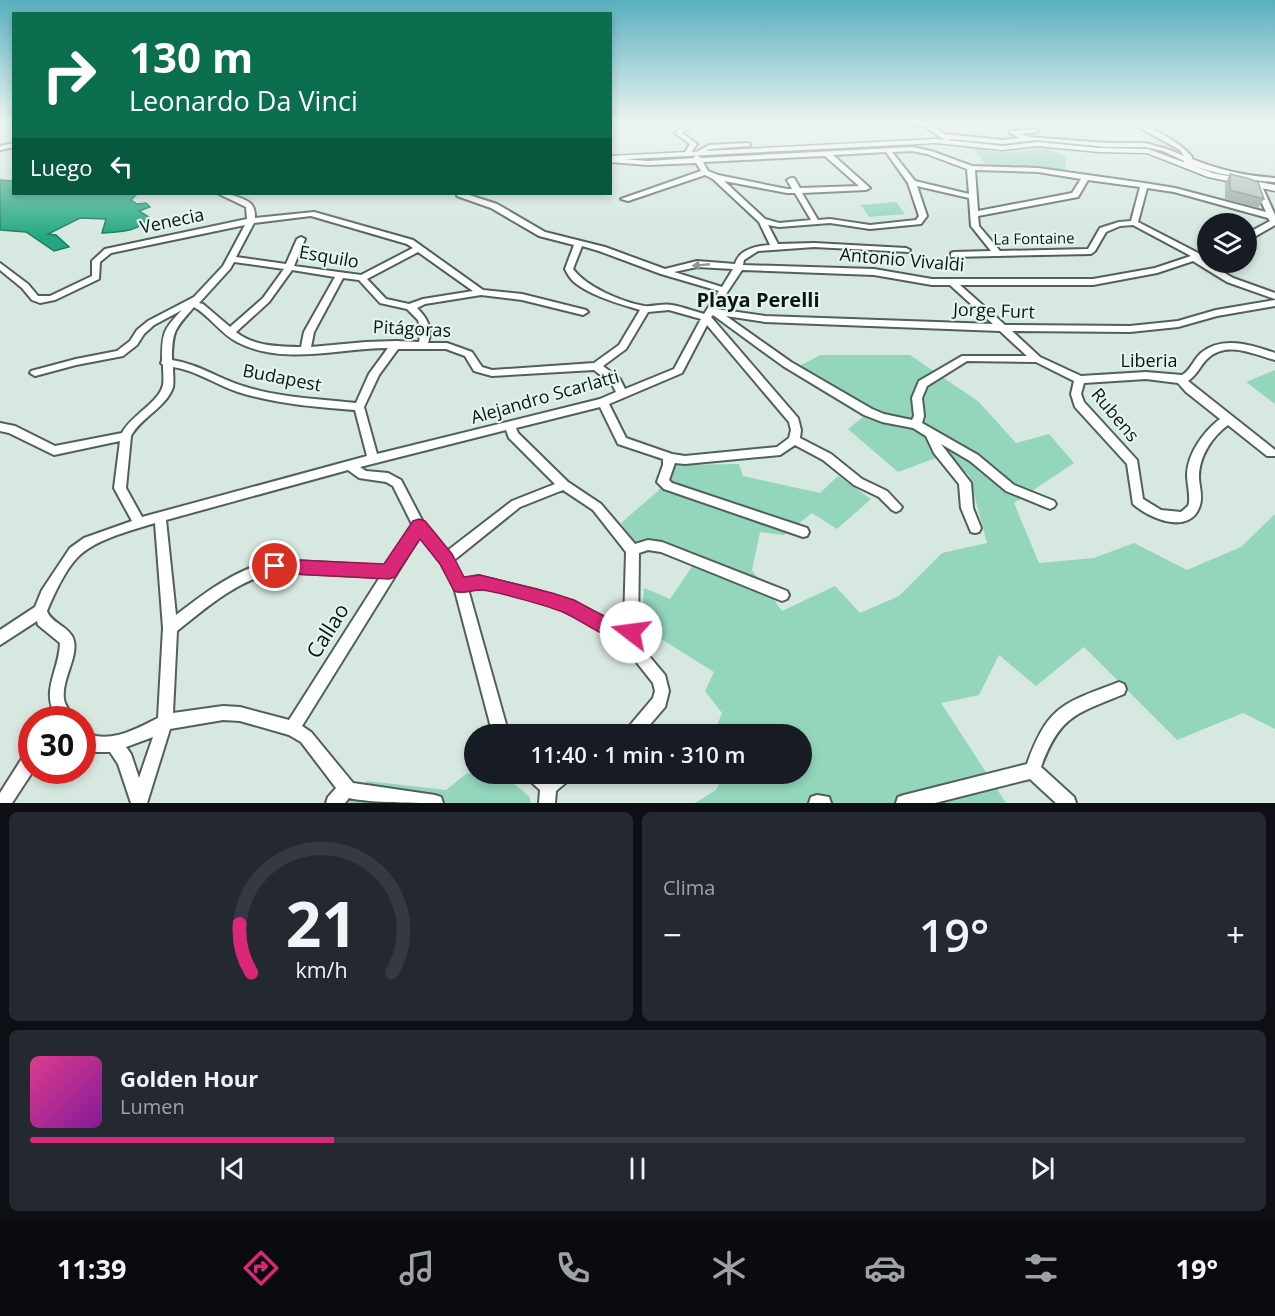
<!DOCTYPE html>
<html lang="es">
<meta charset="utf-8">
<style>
body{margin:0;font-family:"Open Sans",sans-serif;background:#242831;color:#f1f3f6;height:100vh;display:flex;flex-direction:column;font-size:22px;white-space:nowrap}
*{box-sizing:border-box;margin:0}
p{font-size:20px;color:#9ea1a6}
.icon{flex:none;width:33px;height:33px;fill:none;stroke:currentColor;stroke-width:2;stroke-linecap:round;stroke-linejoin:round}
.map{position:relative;height:803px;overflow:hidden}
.details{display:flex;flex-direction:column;gap:9px;padding:9px;background:#0d0f14;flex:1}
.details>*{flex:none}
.banner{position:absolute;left:12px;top:12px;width:600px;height:183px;border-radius:0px;box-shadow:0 3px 9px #0003;background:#0b6e4f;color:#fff;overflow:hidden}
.tools{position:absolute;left:1197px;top:213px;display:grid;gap:12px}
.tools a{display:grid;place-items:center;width:60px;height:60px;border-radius:50%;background:#171b24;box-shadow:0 3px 9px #0003;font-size:30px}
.speed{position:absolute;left:18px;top:706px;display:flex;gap:12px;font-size:30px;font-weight:700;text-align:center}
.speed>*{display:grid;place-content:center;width:78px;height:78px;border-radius:50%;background:#171b24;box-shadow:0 3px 9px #0003;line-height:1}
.speed .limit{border:9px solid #d22;background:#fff;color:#111}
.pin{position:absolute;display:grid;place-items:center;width:51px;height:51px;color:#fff;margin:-26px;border:3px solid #fff;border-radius:50%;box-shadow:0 2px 6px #0007}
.me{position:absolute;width:66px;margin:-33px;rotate:285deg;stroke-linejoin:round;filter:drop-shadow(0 0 4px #0008)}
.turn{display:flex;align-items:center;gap:21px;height:126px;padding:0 18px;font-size:27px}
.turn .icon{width:78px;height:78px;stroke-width:2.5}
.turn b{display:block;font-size:42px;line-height:51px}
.then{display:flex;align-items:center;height:57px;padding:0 18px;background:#0003;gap:12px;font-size:22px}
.big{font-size:45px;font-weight:600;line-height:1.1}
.details .card{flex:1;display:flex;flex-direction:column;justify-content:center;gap:9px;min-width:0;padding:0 21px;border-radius:9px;background:#242831}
.details .dial{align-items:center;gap:0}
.dial svg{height:156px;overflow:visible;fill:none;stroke:#363941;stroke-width:7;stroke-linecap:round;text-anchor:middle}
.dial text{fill:#f1f3f6;stroke:none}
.song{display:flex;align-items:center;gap:18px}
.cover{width:72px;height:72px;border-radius:9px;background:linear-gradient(135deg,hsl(330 70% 55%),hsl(290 70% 35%))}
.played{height:6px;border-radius:3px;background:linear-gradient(90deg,#db2777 25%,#363941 25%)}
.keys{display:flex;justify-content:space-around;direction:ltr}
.heat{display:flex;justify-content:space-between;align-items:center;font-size:33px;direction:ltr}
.details .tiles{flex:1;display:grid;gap:9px;grid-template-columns:1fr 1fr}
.card:last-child{grid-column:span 2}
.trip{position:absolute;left:464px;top:724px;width:348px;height:60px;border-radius:30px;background:#171b24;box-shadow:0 3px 9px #0003;font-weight:600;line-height:60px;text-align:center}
.tab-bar{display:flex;height:96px;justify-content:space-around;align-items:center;background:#090b0e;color:#9ea1a6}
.tab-bar .icon{width:42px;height:42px}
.tab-bar .selected{color:#db2777}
.tab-bar b{font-size:27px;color:#f1f3f6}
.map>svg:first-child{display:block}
.green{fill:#93d6bc}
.water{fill:#24a781;stroke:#1d7b60;stroke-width:1.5}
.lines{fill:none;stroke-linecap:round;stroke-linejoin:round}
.minor-casing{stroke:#51605a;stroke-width:4}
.major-casing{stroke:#51605a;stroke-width:3}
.minor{fill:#fff;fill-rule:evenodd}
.major{fill:#fff;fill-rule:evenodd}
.wall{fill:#97a6a0}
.building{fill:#b0c1ba;stroke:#7b8782;stroke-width:1.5}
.oneway{fill:#939594}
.route{fill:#db2777;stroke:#8e194d;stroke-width:1.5}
.labels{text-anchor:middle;stroke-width:4.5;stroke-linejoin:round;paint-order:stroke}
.far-street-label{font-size:15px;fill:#0e1412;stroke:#e3f5ed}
.street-label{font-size:18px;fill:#0e1412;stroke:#e3f5ed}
.neighbourhood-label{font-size:20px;font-weight:bold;fill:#0e1412;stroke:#e3f5ed}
.near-street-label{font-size:21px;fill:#0e1412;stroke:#e3f5ed}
</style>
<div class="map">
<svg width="1275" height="803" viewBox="0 0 1275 803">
<rect width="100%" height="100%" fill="#d6e8e0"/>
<!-- green -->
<g class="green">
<path d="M973,147C983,149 995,153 1006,152C1029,152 1042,143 1065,156L1066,170L1027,166H986Z"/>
<polygon points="896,202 905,214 869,217 861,205"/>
<polygon points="821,355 910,355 979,402 1016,443 1049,434 1074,463 1014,503 1039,563 1094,558 1134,543 1187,570 1241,547 1275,514 1275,729 1243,713 1177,740 1084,647 1036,686 999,655 979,695 941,703 1006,803 695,803 716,790 725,774 801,774 801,735 713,735 722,713 705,691 714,672 642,627 644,588 670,599 698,558 647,538 633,542 621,523 658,491 677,465 739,464 743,476 820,493 838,476 871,499 837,529 812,513 784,535 760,532 752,570 782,611 835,586 860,613 899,596 942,553 987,543 969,475 944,455 898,472 848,429 872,410 799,366"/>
<polygon points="1275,370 1275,404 1246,382"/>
<polygon points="474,772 474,774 502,774 529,796 531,803 348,803 367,781 446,790 466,774"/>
</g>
<!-- water -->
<path class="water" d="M0,180L13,181L14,194H137L131,200L137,204L146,203L150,207L139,211L149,217C141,232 117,232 102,233L106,219L80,218L48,234L56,235L69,247L54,251L26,232L0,230Z"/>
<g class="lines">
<!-- minor casing -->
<g class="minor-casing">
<g id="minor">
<polygon points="685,124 693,124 682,133 697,144 689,155 687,156 684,154 690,144 675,133"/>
<path d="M908,124H931L944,134L1003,140L1020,138L1010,133V131L1035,129L1038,131L1037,132L1021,134L1029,137L1107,143H1145L1167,149L1184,156L1180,150L1133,124C1150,124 1182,144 1192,157V159C1219,170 1246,176 1275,178V182C1254,181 1235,177 1214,172C1201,169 1196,165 1183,165L1184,161L1163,151L1145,147H1107L1035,140L1003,144L949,139L950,140L947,142L926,127Z"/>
<polygon points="14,143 14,147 0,150 0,146"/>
<polygon points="748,143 750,144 750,146 710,149 698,155 695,153 709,145"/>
<path d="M912,147L931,151L972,166L1038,168L1144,183L1175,188L1266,212L1254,186L1261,184L1275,215V225L1249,240H1246V234L1270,221L1268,218L1174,192L1147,188L1138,222L1200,254L1208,252V257L1201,259L1233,278L1275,293V299L1227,282L1193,261L1157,273L1093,285H960L1005,325L1130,326L1178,321L1216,310L1275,300V306L1217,316L1178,327L1130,332L1012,331L1040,357L1081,376L1146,372L1182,375C1191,370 1193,360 1201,353C1222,335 1252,345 1275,353V360C1253,354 1226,340 1207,359C1200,366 1197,375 1188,381L1275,450V456H1267L1228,425C1212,437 1199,456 1199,477C1199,486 1203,495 1200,505C1191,536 1150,519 1133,504L1127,464L1075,407L1071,394L1074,381L1036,362L967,361L927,386L922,398L924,416L922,423L978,455L1014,485L1054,501L1056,504L1054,507L1050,509L1006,491L970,461L941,444L971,483L973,508L981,528L979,532L975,533L971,532L961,508L959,484L934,453L926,436L913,428L882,422L864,415L783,366L713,315L711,317L798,418L801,430L800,438L831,454L862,479L887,491L902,507L900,510L896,512L892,510L879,497L854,485L823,460L795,445L780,455L685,464L675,463L669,480L672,483L807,528L809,532L807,536L803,537L664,489L657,482L663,465V459L618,444L600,407L516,428L518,433L568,482L601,504L635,544L648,540L662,542L787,591L789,595L787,599L782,601L661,552L648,550L639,553L638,632L644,650L665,675L669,691L665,707L641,735H623L626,730L653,698L655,691L653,683L634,659L626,638C606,634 589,623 571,614C550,604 489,584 468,589L509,735H493L454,587L441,563L420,536L302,726L311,732L353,783L435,795L441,797L443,803C417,803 372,803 349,798L345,803H326L328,797L336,788L301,742L289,735L240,721L223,720L170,729L147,803H131L118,764L110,752H95L82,746V731C87,732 92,735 96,736C117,740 140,727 158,718L163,628L155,523C132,530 98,539 81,554C67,566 54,594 47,611C51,623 68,626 73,638C80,655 61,679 64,699C65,707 72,713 75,720H58C39,691 59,673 60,643L38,625L37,621L0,645V630L35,607L42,590L70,548L84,538L132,521L114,488L120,441L54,455L9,433L0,431V423L15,426L55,446L122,433C131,415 159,403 163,385C164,379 163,371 163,365L161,363L162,361C162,333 163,330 182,310L154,325L144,334L137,345L123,356L76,365L35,376L30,373L31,371L76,359L117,351L130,341L137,330L148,321L194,297L223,266L245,225L111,253L100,262L99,279L55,300L40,303L32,300L22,288L0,270V263L28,284L38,296H50L92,276V261L105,249L247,219L246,207L219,194C227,193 245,198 251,204C255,208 255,214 255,218L314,212L413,240L483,290L522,294L586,310L588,312L583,315L522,300L481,295L425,304L417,308C427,318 433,328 428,343H447L472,352L482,367L492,370L594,363L619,345L640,310C620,304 588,295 573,281C570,278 567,273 565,269L574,245L539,236L491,208L457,196V194H466L497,204L545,232L605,247L665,269L697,261L735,264C739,249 757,246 770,245L759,222L713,179L705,175L628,201L621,199L701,171L696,163L648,165L610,162V158L648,161L694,158L695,156L697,155L701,158ZM912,151L927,154L967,169L969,194L915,181L892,152ZM886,152L908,183L919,216L916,220L870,225L830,219L818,220L802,193L866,190L870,188L833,155ZM825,156L859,186L800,188L794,178H791L787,180L792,189H787L718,175L708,171L703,162ZM975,170L1038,172L1081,179L1072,193L978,211ZM1088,180L1140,187L1131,221L1119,222L1100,228L1088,249L1000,251L979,226L978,216L1078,197ZM724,181L787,193H795L811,220L779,223L765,219ZM917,186L969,198L971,226L991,251L954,252L951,253V257L1091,254L1095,251L1106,232L1120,226L1133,225L1191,256L1155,268L1093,279H932L874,269L743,265L744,260L758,251L814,247L909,252L910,250L906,248L814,243L778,244L768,225L779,227L830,223L870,229L921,224L927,216ZM311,216L407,244L413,248L361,275L294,266L305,239L301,237L297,239L286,264L236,257L254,223ZM582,246L599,251L661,274L719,291L704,314C693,311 683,307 672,305C663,303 653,307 644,306C622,302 586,287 573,269ZM418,252L473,291L423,299L409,304L386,299L367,279ZM234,262L284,269L263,298L230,327L203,304L199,303L230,269ZM697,267L733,269L722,287L674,272ZM292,270L335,277L304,332L301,347C278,346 255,347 236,332L269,302ZM742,270L874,275L932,285H950L993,324L765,316L716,309ZM343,278L359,280L380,303L407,309L418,320L421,329L419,342L396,341L366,342L311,347L314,332ZM194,307C210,316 221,334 237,342C283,366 339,348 388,348L369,374L356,403C319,399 281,398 246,387C221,380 199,364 172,360C172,330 175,329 194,307ZM669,310L701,319L674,369L625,389L620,379L603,366L626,349L648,312ZM726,316L765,322L1000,331L1027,356H962L919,381L912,398L914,416L912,420L884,414L872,409L791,362ZM707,325L789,422L791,430L789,438L777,447L685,456L672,454L626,438L609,404L682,373ZM398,349H446L465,356L474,371L492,376L594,370L612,384L616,392L600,399L377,454L364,407L379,375ZM173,367C196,370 216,385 238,392C276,404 316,407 355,410L367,456L142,517L126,488L131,436C141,417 166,408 173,387C174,381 173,373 173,367ZM1146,379L1178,383L1186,392L1220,419C1204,431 1188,453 1187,474C1187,484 1190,493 1189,503L1188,506L1181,512L1161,510L1143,499L1137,460L1084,402L1081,394L1084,383ZM506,430L509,438L555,484L512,501L447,551L423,522L401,480L388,473L366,471L360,467ZM348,470L359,478L386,482L393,486L413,526L387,566L275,560C236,569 207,591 176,615L166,520ZM563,490L593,510L626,552L624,624L610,620L572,602L536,590L478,576L463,579L453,561L520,507ZM275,572L380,577L289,720L240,707L223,706L173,713L177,631C207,607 236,581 275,572ZM153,737L139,778L131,754L126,747Z"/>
<path d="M1119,682L1124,684L1126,689L1124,694C1076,714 1060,715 1041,767L1074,797L1076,803H1056L1030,779L935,803H896L898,797L904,795L1027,764C1048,705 1064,703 1119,682Z"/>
<polygon points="32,750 33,771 12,803 0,803 0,793 26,752"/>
<polygon points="527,774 546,774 548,776 551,774 571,774 569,780 556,791 555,803 539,803 540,790 529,780"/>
<polygon points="817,795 829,797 831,803 809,803 811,797"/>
</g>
</g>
<!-- major casing -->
<g class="major-casing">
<polygon id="major" points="936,139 1003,146 1037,142 1099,148 1148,149 1213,173 1275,185 1275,191 1208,177 1147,153 1099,152 1037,146 1003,150 936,143 610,160 610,156"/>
</g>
<!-- minor -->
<use href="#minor" class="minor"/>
<!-- major -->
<use href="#major" class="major"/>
</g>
<!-- wall -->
<polygon class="wall" points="1230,174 1264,199 1258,208 1225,199 1225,183"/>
<!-- building -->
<polygon class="building" points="1230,174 1247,178 1258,182 1264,199 1230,190"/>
<!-- one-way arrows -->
<defs><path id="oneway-solid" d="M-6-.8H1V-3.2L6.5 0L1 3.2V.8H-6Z" transform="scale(1.5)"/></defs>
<use class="oneway" href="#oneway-solid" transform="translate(701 265) rotate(175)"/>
<!-- sky -->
<linearGradient id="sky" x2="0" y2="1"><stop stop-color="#59afbf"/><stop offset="0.52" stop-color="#edf5f1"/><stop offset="1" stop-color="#edf5f1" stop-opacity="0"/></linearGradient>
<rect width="1275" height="237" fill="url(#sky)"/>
<!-- route -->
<path class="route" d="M419,519L425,521L452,554L464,577L480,575L552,593L574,600L613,621L637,626L640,632L637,638C613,647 587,623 565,613C551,607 496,591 481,590C471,590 463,595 454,591L440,564L420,539L395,577L389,579L275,573L269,571L267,566L269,561L275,559L384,564L413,521Z"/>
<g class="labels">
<!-- far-street labels -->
<g class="far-street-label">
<text transform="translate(1034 239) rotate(-1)" y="5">La Fontaine</text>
</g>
<!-- street labels -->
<g class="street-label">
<text transform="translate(172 221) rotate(-12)" y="6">Venecia</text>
<text transform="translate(329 257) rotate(10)" y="6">Esquilo</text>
<text transform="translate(902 260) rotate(5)" y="6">Antonio Vivaldi</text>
<text transform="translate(994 311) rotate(2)" y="6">Jorge Furt</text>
<text transform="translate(412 329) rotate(3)" y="6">Pitágoras</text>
<text x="1149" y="367">Liberia</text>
<text transform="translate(282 378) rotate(11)" y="6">Budapest</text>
<text transform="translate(545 397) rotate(-16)" y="6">Alejandro Scarlatti</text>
<text transform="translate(1115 415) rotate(50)" y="6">Rubens</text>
</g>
<!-- neighbourhood labels -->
<g class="neighbourhood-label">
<text x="758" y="307">Playa Perelli</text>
</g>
<!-- near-street labels -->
<g class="near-street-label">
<text transform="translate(328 631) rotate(-58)" y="7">Callao</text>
</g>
</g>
</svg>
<div class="tools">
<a><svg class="icon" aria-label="layers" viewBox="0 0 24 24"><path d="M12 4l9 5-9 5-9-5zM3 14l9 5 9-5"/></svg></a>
</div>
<div class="speed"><div class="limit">30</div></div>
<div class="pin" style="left:275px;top:566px;background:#d93025"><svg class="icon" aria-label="arrive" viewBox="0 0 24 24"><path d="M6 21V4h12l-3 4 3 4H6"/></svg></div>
<svg class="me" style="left:631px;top:632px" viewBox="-20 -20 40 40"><circle r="19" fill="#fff"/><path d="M0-13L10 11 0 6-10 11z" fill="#db2777"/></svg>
<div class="trip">11:40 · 1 min · 310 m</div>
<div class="banner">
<div class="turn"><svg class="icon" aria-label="right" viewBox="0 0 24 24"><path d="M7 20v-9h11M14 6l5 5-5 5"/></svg><div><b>130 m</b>Leonardo Da Vinci</div></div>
<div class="then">Luego<svg class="icon" aria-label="left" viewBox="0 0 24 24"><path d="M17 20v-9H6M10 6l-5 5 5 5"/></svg></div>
</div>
</div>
<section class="details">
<div class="tiles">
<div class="card dial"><svg viewBox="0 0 100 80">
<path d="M14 69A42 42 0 1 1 86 69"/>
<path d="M14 69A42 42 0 0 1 8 44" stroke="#db2777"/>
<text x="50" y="56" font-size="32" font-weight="700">21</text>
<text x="50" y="72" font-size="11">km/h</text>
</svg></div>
<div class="card"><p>Clima</p>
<div class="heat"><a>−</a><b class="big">19°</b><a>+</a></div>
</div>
<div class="card">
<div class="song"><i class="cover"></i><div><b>Golden Hour</b><p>Lumen</p></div></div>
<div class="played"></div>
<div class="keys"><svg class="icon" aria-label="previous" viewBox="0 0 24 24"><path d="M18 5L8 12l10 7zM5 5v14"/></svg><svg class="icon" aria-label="pause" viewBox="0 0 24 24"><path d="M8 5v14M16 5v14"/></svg><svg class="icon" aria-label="next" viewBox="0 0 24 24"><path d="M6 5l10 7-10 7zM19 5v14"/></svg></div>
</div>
</div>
</section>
<nav class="tab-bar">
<b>11:39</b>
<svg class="icon selected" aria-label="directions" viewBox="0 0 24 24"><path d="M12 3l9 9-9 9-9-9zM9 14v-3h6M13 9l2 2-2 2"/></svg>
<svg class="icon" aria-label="music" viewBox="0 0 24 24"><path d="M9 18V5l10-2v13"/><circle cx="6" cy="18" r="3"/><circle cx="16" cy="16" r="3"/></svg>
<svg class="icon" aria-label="phone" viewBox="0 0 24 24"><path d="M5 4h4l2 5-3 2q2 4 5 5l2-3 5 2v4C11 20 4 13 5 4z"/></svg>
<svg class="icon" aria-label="climate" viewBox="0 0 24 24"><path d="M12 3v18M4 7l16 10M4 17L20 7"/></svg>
<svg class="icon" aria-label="car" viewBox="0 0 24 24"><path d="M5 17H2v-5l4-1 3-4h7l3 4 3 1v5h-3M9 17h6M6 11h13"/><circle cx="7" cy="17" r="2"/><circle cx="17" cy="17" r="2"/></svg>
<svg class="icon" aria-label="filters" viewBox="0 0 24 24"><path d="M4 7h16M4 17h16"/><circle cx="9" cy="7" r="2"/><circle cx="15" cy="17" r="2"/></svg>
<b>19°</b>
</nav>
